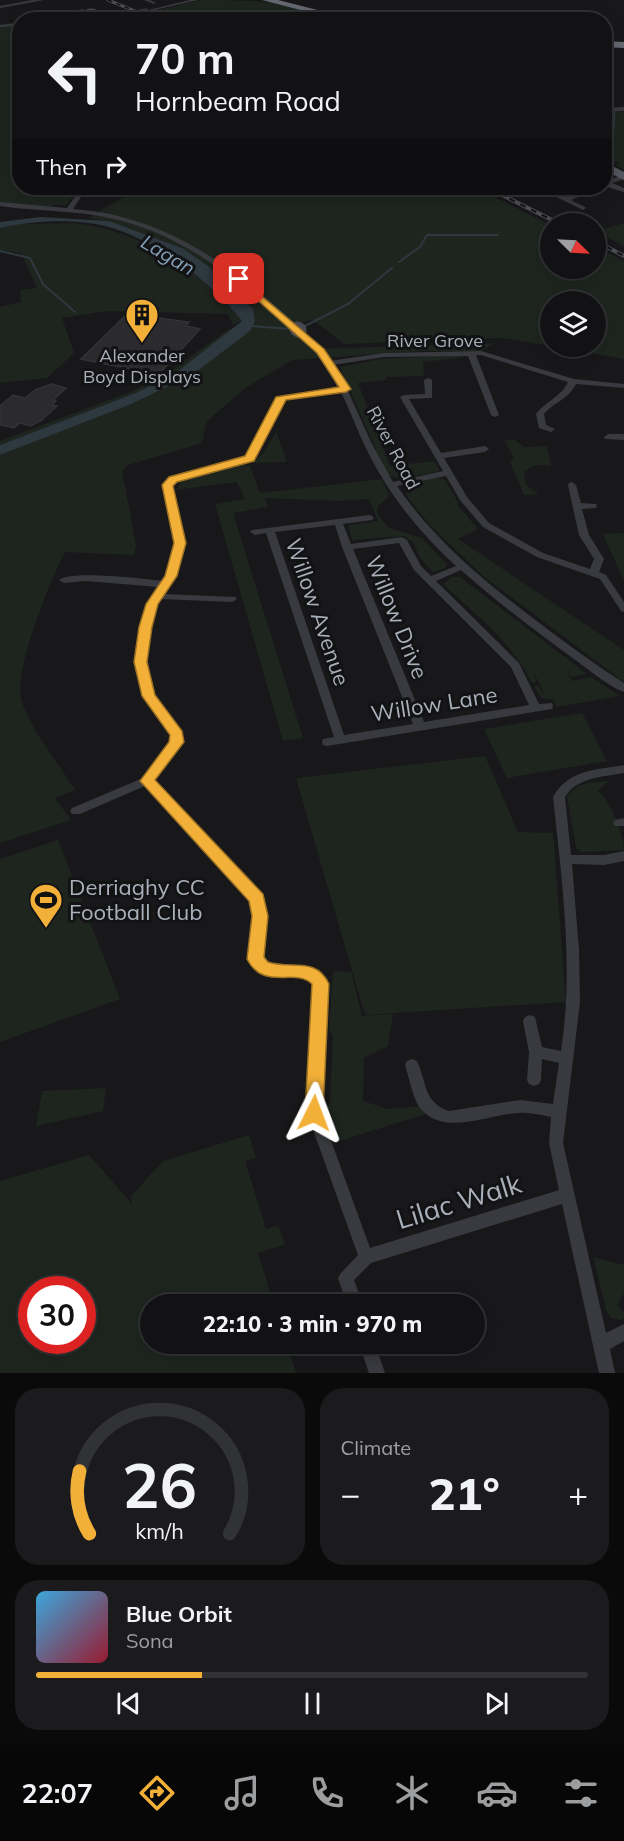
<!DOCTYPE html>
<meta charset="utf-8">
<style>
body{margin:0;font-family:Mulish,sans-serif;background:#1b1b1d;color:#f1f3f6;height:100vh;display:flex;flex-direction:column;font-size:22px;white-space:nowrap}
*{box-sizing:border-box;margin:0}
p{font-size:20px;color:#9c9ea0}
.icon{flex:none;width:33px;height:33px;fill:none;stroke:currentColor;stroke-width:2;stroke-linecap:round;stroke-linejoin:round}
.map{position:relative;height:1373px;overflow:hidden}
.details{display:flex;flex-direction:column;gap:15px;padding:15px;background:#0a0a0b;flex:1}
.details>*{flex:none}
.hud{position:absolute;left:12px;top:12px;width:600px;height:183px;border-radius:24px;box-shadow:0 3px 15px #0003,0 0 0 2px #313234;background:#121214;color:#f1f3f6;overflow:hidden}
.needle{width:39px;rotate:114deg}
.tools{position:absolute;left:540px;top:213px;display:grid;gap:12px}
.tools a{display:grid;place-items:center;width:66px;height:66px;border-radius:50%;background:#121214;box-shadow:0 3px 15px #0003,0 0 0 2px #313234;font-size:30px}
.speed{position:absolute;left:18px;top:1276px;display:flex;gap:12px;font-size:30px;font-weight:700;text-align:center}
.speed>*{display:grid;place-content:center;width:78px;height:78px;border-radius:50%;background:#121214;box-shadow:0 3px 15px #0003,0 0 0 2px #313234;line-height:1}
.speed .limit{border:9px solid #d22;background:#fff;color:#111}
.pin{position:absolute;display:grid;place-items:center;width:51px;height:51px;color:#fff;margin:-26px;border-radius:12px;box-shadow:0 3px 9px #0006}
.me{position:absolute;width:66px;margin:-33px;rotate:3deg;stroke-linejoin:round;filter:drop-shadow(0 0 4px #0008)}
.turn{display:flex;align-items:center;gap:21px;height:126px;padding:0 24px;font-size:27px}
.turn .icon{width:78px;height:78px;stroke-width:2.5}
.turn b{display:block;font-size:42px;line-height:51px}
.then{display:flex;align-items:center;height:57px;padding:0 24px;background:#0003;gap:12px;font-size:22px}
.big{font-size:45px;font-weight:800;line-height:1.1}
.details .card{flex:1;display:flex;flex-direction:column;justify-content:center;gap:9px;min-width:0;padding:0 21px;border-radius:24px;background:#1b1b1d}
.details .dial{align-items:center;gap:0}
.dial svg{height:156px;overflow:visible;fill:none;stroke:#313234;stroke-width:7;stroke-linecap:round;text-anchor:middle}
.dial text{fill:#f1f3f6;stroke:none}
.song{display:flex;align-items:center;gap:18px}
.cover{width:72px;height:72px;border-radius:9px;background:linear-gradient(135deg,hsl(200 70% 55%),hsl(350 70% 35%))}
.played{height:6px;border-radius:3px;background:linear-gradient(90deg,#f2b038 30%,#313234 30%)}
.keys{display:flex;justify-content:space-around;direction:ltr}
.heat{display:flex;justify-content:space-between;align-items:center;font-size:33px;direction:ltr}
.details .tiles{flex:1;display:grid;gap:15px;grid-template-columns:1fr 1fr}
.card:last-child{grid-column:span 2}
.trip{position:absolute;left:140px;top:1294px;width:345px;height:60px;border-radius:30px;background:#121214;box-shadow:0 3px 15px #0003,0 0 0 2px #313234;font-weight:800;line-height:60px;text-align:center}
.menu{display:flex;height:96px;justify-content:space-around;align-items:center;background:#070708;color:#9c9ea0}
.menu .icon{width:42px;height:42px}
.menu .on{color:#f2b038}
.menu b{font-size:27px;color:#f1f3f6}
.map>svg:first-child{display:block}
.green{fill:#1e251f;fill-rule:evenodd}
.water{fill:#2e383f}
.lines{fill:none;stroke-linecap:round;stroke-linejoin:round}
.stream-far1{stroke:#2e383f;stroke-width:1.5}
.stream{stroke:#2e383f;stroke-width:2}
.building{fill:#2b2b2e;stroke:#323236;stroke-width:1.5}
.street{fill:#393a3f;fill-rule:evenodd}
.secondary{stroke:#47494f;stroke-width:15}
.primary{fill:#55575e;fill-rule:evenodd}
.highway{fill:#656870;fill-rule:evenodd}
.rail-far1-casing{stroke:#4c4e54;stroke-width:3}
.rail-casing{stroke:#4c4e54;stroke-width:4}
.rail-far1{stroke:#131315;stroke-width:1.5;stroke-dasharray:4.5;stroke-linecap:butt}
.rail{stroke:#131315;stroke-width:2;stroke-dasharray:6;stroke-linecap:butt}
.street-bridge{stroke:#393a3f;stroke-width:5}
.route{fill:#f2b038;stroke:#9d7224;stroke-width:1.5}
.labels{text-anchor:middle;stroke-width:6;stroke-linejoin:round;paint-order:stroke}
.far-street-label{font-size:18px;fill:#aab0ba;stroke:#131315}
.far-poi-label{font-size:18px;fill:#aab0ba;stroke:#131315}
.far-water-label{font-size:20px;font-style:italic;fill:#829eb5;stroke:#131315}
.street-label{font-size:22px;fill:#aab0ba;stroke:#131315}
.poi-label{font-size:22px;fill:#aab0ba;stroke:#131315;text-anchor:start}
.near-street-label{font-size:27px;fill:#aab0ba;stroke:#131315}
</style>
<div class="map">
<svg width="624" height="1373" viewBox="0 0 624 1373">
<rect width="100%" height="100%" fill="#18181a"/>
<!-- green -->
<g class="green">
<path d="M202,0C232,0 305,0 328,19L166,20L149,12Z"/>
<polygon points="19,22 20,188 80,188 66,205 53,205 47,209 0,203 0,24"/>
<polygon points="624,112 624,170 616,165 619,161 612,163 605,159 604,113"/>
<path d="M139,188H165L182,196L215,188H477L550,225V268H596V246L624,261V359L554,347L596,346V302H550V346L503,338L344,344L312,319L296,325L315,349L495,343L481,351H420L292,360L247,387L206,422L202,443L128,465L122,471L136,545L134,555L65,552C50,581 15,667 21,698C26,723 61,767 75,790L55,798L71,820L0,843V455L129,405L192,375L254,326L182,248L109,221L88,218Z"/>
<path d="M74,223C141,230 200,271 242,321L233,325L228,314L106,311L62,318L74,353L47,378L0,383V307L21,302L20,290L37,288L21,253L0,250V228L21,224Z"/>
<polygon points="624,223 624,247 596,231"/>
<polygon points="235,328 178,371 138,392 0,445 0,441 133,391 168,373 229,329"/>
<polygon points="458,355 466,357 423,362 424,376 386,377 386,380 358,383 390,466 434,461 440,471 401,479 387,475 340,367 382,359"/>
<polygon points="276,431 287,462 253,463 265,451"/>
<polygon points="514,439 524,447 547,446 551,466 536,465 524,471 526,485 539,494 524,495 510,462 514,457 504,441"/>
<polygon points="242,465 250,466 260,493 382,479 389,496 378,506 377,514 389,528 422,538 447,564 445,568 433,572 420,558 413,542 404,536 352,540 348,525 378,521 369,499 340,501 265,498 268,507 233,513 303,738 283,741 215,504 245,499 237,482 176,490 181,482"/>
<polygon points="437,478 445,480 458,502 458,506 478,529 458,539 624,650 624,682 483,576 429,524 406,495 407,484"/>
<polygon points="623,533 624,535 624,581 603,534"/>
<path d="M452,577H460L587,674L571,677L564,666L572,681L591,677L620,696L557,707L553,699L541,698L534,686H538L546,698L533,671L536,682L532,683C511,641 476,615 443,584Z"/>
<polygon points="582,713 607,761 507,778 484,729"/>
<polygon points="485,756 518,832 553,833 566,1002 365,1015 296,778"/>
<path d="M609,781L597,791C610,799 624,834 624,850L582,852L576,848L567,796C578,782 592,782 609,781Z"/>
<polygon points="58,840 120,999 0,1042 0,859"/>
<polygon points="333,971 351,972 362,1016 393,1014 388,1046 364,1058 363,1101 388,1109 422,1106 429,1113 333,1143 327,1124 326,1107 330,1101 333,1035 329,1030"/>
<polygon points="106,1088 103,1111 36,1126 42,1091"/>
<path d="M249,1135L256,1158L245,1161L266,1229L278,1225L285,1244L258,1253L274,1305H150V1344H287L296,1373H0V1181L89,1155L132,1204L131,1196L163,1161ZM32,1290H82V1341H32Z"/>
<polygon points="593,1257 624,1265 624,1293 617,1306 624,1312 624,1318 620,1320 611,1318 607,1312"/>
</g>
<!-- water -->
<path class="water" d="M41,217L109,221L182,248L208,266L253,309L255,321L250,331L192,375L129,405L0,455V445L138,392L178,371L242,321C211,282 155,239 105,226C72,218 32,221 0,228V222Z"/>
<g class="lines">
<!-- stream-far1 -->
<polyline class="stream-far1" points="611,159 615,112"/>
<!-- stream -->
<g class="stream">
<polyline points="611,162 611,157"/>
<polyline points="0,251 30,258 43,284 75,312"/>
<polyline points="399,262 420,247 427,235 498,235"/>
<polyline points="250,326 291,329"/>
<polyline points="303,327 348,304 392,268"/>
</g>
</g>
<!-- building -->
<g class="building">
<polygon points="127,314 189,322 186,326 200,329 162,371 158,370 154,374 81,359"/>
<polygon points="52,384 66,388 53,400 56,401 52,405 57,406 42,420 31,426 20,423 14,428 0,425 0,406 13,395 25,398 35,390"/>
</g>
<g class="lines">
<!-- street -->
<g class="street">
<polygon points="33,0 44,0 0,8 0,6"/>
<polygon points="144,0 150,0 156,3 154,4"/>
<polygon points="190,0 198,0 146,12 144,11"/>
<polygon points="83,9 85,11 37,20 24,20"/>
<polygon points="128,13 130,15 92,17 90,16"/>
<polygon points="20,23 20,26 0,27 0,25"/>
<polygon points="624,107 624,111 604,112 604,108"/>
<polygon points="624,175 624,179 612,183 624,188 624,192 604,186 604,181"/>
<path d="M81,188H87L73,209C153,215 212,252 272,303C293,321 313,338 330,361L384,353L481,351L574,379L624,384V388L576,384C569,399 554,402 544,414L546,425L555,429L551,432L539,428L536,414C546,401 561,397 568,382L481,355H476L499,415L495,417L491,415L468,356L384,357L333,365L346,387L350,389L348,391L371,442L393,482L443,471L400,397L404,395L425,394L424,380L428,378L432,380V398L409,399L441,453L485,446L489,449L485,452L444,458L467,497L489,523L543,553L590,569L594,559L579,535L568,485L569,483L572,482L576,485L581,503L596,504L597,506L596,508L582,509L589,535L604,559L599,572L606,575L624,602V612L621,611L600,579L537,557L483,527L460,500L446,476L397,486C435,541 485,582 538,622C566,643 594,664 624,683V692C608,686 592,672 578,662C538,633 498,603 461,570L436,581L519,663L539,704L552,703L553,706L552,709L327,746L323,745L322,742L323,739L334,737L266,533L255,535L250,532L252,530L369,515L372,516L374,518L372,520L343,524L351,544L402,537L407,540L421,566L431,576L456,566C423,536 393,500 372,460C360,438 352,415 341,392L282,400L253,460L176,482L173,485L185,543L176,576L164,594L235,597L237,599L232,602L160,599C145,622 142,672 155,696C162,710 174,722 182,735L180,746L153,781L261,895L266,916L262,957C281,973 313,958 327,984L321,1113L370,1248L559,1190L549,1143L551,1117C541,1115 529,1112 519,1113C488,1114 445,1137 421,1109C413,1100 409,1077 405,1065L407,1061L412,1059L417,1061C427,1083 423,1102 449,1111L520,1100L553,1104L559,1063L542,1059L541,1080L539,1084L534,1086L529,1084L527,1080L529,1052L523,1021L525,1017L530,1015L535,1017L542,1047L561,1051C574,966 562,882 553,797C569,769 596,770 624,765V773C603,777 577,777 565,797L571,855H604L624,851V861L604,865L572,864L579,950L580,1002L563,1143L606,1333L624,1324V1341L610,1349L615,1373H599L562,1204L371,1263L354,1280L363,1305H347L338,1278L341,1273L358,1255L307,1113L314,986C298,967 264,985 249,959L254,916L251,900L145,786L80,814H72L70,811L72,808L143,778L171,742V735L144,696L136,662L140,627L147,604L159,587L85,581L64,583L59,580C73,570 142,579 163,581L166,576L175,543L164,485L170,478L247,456L276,397L283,395L338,388C322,355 297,332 270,309C226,271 179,236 122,221C83,210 41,212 0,206V202L67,208ZM335,525L342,547L413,724L344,735L275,532ZM399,543L414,570L511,667L529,705L424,722L353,549Z"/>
<polygon points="538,188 545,188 566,197 593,188 601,188 571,200 585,207 586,208 583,210"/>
<polygon points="608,434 624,434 624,440 605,439 604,437"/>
<polygon points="624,818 624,826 615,826 613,823 615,820"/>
<polygon points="359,1344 375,1344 385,1373 369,1373"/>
</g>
<!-- secondary -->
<g class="secondary">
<polyline points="90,16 92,16"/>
<polyline points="297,329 299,330"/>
</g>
<!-- primary -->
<polygon class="primary" points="604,162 624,172 624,180 604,170"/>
<!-- highway -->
<g class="highway">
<polygon points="262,0 278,0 357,20 339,20"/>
<polygon points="604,41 624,42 624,48 604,47"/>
</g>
<!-- rail-far1 casing -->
<g class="rail-far1-casing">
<polyline id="rail-far1" points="108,0 157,20"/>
</g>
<!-- rail casing -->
<g class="rail-casing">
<g id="rail">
<polyline points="488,188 560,224"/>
<polyline points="596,241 624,256"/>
</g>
</g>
<!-- rail-far1 -->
<use href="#rail-far1" class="rail-far1"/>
<!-- rail -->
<use href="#rail" class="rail"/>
<!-- street-bridge -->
<polyline class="street-bridge" points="128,14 146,11"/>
</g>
<!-- route -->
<path class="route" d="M239,277L324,349L351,389L346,392L286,400L254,461L177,482L173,486L186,543L177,576L158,604L152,627L147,662L155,695L182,731L184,742L155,780L263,894L268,916L264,957L268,962C292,970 316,956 329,984L323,1113L320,1119L314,1122L307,1119L305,1113L312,984C295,967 264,992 247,959L252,916L249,901L140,781L169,742L170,735L142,696L134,662L139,627L146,604L165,576L174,543L162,485L169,477L245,456L276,397L339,387L317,353L236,281L235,279Z"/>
<!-- icons -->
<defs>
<g id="building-pin" transform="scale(1.725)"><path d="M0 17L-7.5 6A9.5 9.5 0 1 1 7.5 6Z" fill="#f2b038" stroke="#131315"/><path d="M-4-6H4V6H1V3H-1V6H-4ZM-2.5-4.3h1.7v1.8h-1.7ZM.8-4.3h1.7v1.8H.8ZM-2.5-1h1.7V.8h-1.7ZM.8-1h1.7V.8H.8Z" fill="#111"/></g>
<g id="stadium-pin" transform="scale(1.725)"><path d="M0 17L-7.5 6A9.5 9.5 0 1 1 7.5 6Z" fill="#f2b038" stroke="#131315"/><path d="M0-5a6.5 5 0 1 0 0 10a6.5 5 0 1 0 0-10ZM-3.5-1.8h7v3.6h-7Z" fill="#111"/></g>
</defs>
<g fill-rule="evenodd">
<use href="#building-pin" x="142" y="315"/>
<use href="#stadium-pin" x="46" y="900"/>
</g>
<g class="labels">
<!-- far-street labels -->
<g class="far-street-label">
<text x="435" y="347">River Grove</text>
<text transform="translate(393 448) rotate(62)" y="6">River Road</text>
</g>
<!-- far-poi labels -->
<g class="far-poi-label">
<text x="142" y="362">Alexander<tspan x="142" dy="21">Boyd Displays</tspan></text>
</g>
<!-- far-water labels -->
<g class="far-water-label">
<text transform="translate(168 255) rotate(31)" y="7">Lagan</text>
</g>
<!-- street labels -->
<g class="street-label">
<text transform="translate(318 612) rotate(71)" y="8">Willow Avenue</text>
<text transform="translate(397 617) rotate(68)" y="8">Willow Drive</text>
<text transform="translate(434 704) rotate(-9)" y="8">Willow Lane</text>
</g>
<!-- poi labels -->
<g class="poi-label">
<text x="69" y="895">Derriaghy CC<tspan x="69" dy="25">Football Club</tspan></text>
</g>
<!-- near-street labels -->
<g class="near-street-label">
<text transform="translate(459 1202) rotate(-17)" y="9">Lilac Walk</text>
</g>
</g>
</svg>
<div class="tools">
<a><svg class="needle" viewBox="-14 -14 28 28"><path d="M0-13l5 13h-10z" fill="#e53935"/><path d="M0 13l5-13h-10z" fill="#9c9ea0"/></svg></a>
<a><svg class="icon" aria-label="layers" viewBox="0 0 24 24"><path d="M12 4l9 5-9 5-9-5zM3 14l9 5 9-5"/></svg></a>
</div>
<div class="speed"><div class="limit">30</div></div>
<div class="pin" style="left:239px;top:279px;background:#d93025"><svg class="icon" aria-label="arrive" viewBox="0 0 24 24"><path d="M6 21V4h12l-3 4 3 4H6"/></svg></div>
<svg class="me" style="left:314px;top:1113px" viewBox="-20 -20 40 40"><path d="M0-17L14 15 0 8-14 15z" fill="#f2b038" stroke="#fff" stroke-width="4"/></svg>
<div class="trip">22:10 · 3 min · 970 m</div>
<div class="hud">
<div class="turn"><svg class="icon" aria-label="left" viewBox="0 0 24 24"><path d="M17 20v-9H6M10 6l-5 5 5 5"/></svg><div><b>70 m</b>Hornbeam Road</div></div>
<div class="then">Then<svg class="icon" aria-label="right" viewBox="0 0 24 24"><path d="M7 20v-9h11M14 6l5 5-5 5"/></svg></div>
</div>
</div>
<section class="details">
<div class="tiles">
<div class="card dial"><svg viewBox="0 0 100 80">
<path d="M14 69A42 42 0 1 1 86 69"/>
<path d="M14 69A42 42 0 0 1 9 37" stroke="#f2b038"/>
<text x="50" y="56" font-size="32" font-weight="700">26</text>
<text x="50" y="72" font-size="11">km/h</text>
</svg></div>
<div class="card"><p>Climate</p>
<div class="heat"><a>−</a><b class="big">21°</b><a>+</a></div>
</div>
<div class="card">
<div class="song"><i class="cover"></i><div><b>Blue Orbit</b><p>Sona</p></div></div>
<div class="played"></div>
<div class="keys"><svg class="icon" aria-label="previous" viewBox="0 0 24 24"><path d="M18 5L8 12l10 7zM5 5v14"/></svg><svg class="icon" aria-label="pause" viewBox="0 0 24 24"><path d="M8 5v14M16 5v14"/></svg><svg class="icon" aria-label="next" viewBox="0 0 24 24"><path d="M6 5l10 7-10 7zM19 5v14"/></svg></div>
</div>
</div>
</section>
<nav class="menu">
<b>22:07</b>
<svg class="icon on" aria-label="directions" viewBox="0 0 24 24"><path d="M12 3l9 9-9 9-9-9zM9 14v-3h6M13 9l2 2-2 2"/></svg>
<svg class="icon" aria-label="music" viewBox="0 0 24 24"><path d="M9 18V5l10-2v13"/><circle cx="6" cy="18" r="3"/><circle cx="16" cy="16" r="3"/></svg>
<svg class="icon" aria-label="phone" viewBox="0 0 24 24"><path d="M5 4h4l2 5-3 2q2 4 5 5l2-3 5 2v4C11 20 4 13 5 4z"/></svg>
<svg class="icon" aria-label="climate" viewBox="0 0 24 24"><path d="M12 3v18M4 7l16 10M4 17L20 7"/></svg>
<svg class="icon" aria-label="car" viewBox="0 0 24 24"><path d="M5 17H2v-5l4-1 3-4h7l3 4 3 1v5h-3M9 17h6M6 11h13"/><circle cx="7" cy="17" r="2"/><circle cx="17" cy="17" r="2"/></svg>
<svg class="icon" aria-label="filters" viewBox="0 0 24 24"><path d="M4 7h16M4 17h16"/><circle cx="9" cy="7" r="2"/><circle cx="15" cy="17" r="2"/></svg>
</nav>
